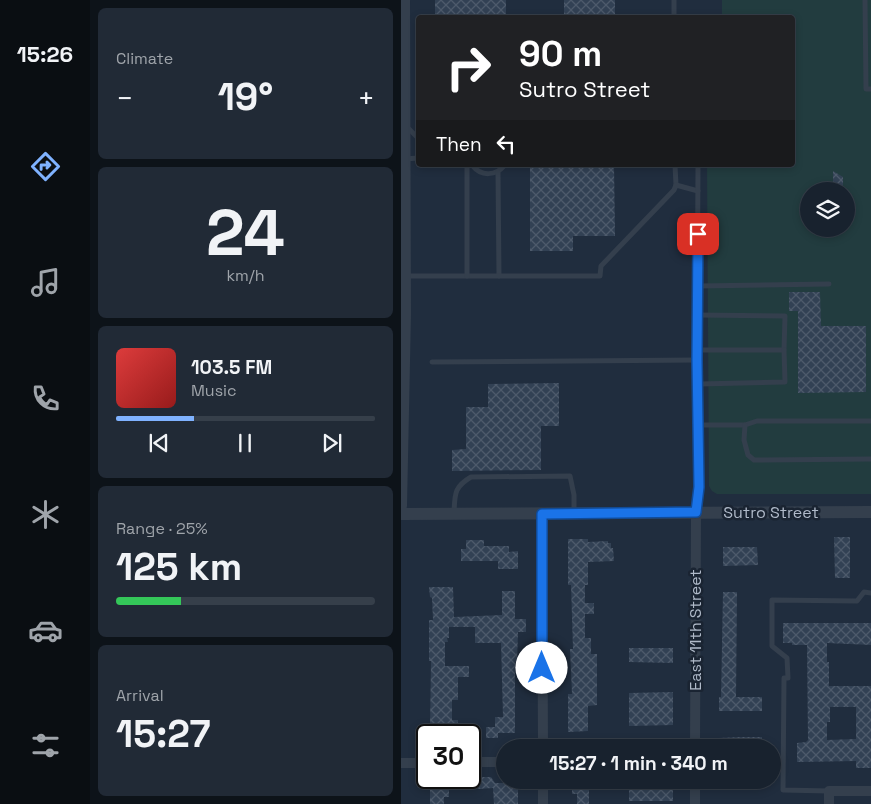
<!DOCTYPE html>
<meta charset="utf-8">
<style>
body{margin:0;font-family:"Space Grotesk",sans-serif;background:#212a36;color:#f1f3f6;height:100vh;display:flex;flex-direction:column;font-size:19px;white-space:nowrap}
*{box-sizing:border-box;margin:0}
p{font-size:16px;color:#9fa4aa}
.icon{flex:none;width:28px;height:28px;fill:none;stroke:currentColor;stroke-width:2;stroke-linecap:round;stroke-linejoin:round}
.map{position:relative;flex:1;overflow:hidden}
.drawer{display:flex;flex-direction:column;gap:8px;padding:8px;background:#0d1319;width:311px}
.drawer>*{flex:none}
.guide{position:absolute;left:15px;top:15px;width:379px;height:152px;border-radius:5px;box-shadow:0 2px 8px #0003,0 0 0 1px #363f4a;background:#202124;color:#fff;overflow:hidden}
.tools{position:absolute;left:399px;top:182px;display:grid;gap:10px}
.tools a{display:grid;place-items:center;width:55px;height:55px;border-radius:50%;background:#18222e;box-shadow:0 2px 8px #0003,0 0 0 1px #363f4a;font-size:25px}
.speed{position:absolute;left:15px;top:724px;display:flex;gap:10px;font-size:25px;font-weight:700;text-align:center}
.speed>*{display:grid;place-content:center;width:65px;height:65px;border-radius:50%;background:#18222e;box-shadow:0 2px 8px #0003,0 0 0 1px #363f4a;line-height:1}
.speed .limit{border:2px solid #111;border-radius:8px;background:#fff;color:#111}
.pin{position:absolute;display:grid;place-items:center;width:42px;height:42px;color:#fff;margin:-21px;border-radius:10px;box-shadow:0 2px 8px #0006}
.me{position:absolute;width:55px;margin:-28px;rotate:0deg;stroke-linejoin:round;filter:drop-shadow(0 0 4px #0008)}
.turn{display:flex;align-items:center;gap:18px;height:105px;padding:0 20px;font-size:22px}
.turn .icon{width:65px;height:65px;stroke-width:2.5}
.turn b{display:block;font-size:35px;line-height:42px}
.then{display:flex;align-items:center;height:48px;padding:0 20px;background:#0003;gap:10px;font-size:19px}
.big{font-size:38px;font-weight:700;line-height:1.1}
.drawer .tile{flex:1;display:flex;flex-direction:column;justify-content:center;gap:8px;min-width:0;padding:0 18px;border-radius:8px;background:#212a36}
.drawer .dial{align-items:center;gap:0}
.dial b{font-size:65px;line-height:1}
.song{display:flex;align-items:center;gap:15px}
.cover{width:60px;height:60px;border-radius:8px;background:linear-gradient(135deg,hsl(0 70% 55%),hsl(0 70% 35%))}
.played{height:5px;border-radius:2px;background:linear-gradient(90deg,#7fb2ff 30%,#363f4a 30%)}
.keys{display:flex;justify-content:space-around;direction:ltr}
.heat{display:flex;justify-content:space-between;align-items:center;font-size:28px;direction:ltr}
.charge{height:8px;border-radius:4px;background:linear-gradient(90deg,#34c759 25%,#363f4a 0)}
.trip{position:absolute;left:95px;top:739px;width:285px;height:50px;border-radius:25px;background:#18222e;box-shadow:0 2px 8px #0003,0 0 0 1px #363f4a;font-weight:700;line-height:50px;text-align:center}
main{display:flex;flex:1;min-height:0}
.tabs{display:flex;flex-direction:column;width:90px;justify-content:space-around;align-items:center;background:#0a0e12;color:#9fa4aa}
.tabs .icon{width:35px;height:35px}
.tabs .active{color:#7fb2ff}
.tabs b{font-size:22px;color:#f1f3f6}
.map>svg:first-child{display:block}
.pitch{fill:#223c3f;fill-rule:evenodd}
.building{fill:url(#building-cross-hatch);fill-rule:evenodd}
.lines{fill:none;stroke-linecap:round;stroke-linejoin:round}
.service{stroke:#343f4d;stroke-width:5}
.minor{stroke:#343f4d;stroke-width:10}
.tertiary{stroke:#343f4d;stroke-width:12}
.route-casing{stroke:#114b97;stroke-width:12}
.route{stroke:#1a73e8;stroke-width:9}
.labels{text-anchor:middle;stroke-width:5;stroke-linejoin:round;paint-order:stroke}
.street-label{font-size:16px;fill:#b0bac9;stroke:#1a2432}
</style>
<main>
<nav class="tabs">
<b>15:26</b>
<svg class="icon active" aria-label="directions" viewBox="0 0 24 24"><path d="M12 3l9 9-9 9-9-9zM9 14v-3h6M13 9l2 2-2 2"/></svg>
<svg class="icon" aria-label="music" viewBox="0 0 24 24"><path d="M9 18V5l10-2v13"/><circle cx="6" cy="18" r="3"/><circle cx="16" cy="16" r="3"/></svg>
<svg class="icon" aria-label="phone" viewBox="0 0 24 24"><path d="M5 4h4l2 5-3 2q2 4 5 5l2-3 5 2v4C11 20 4 13 5 4z"/></svg>
<svg class="icon" aria-label="climate" viewBox="0 0 24 24"><path d="M12 3v18M4 7l16 10M4 17L20 7"/></svg>
<svg class="icon" aria-label="car" viewBox="0 0 24 24"><path d="M5 17H2v-5l4-1 3-4h7l3 4 3 1v5h-3M9 17h6M6 11h13"/><circle cx="7" cy="17" r="2"/><circle cx="17" cy="17" r="2"/></svg>
<svg class="icon" aria-label="filters" viewBox="0 0 24 24"><path d="M4 7h16M4 17h16"/><circle cx="9" cy="7" r="2"/><circle cx="15" cy="17" r="2"/></svg>
</nav>
<section class="drawer">
<div class="tile"><p>Climate</p>
<div class="heat"><a>−</a><b class="big">19°</b><a>+</a></div>
</div>
<div class="tile dial"><b>24</b><p>km/h</p></div>
<div class="tile">
<div class="song"><i class="cover"></i><div><b>103.5 FM</b><p>Music</p></div></div>
<div class="played"></div>
<div class="keys"><svg class="icon" aria-label="previous" viewBox="0 0 24 24"><path d="M18 5L8 12l10 7zM5 5v14"/></svg><svg class="icon" aria-label="pause" viewBox="0 0 24 24"><path d="M8 5v14M16 5v14"/></svg><svg class="icon" aria-label="next" viewBox="0 0 24 24"><path d="M6 5l10 7-10 7zM19 5v14"/></svg></div>
</div>
<div class="tile"><p>Range · 25%</p><b class="big">125 km</b><div class="charge"></div></div>
<div class="tile"><p>Arrival</p><b class="big">15:27</b></div>
</section>
<div class="map">
<svg width="470" height="804" viewBox="0 0 470 804">
<defs>
<pattern id="building-cross-hatch" width="8" height="8" patternUnits="userSpaceOnUse" patternTransform="scale(1.25)"><rect width="8" height="8" fill="#324154"/><path d="M0 0l8 8M0 8l8-8" fill="none" stroke="#4d5a6b"/></pattern>
</defs>
<rect width="100%" height="100%" fill="#202d3e"/>
<!-- pitch -->
<path class="pitch" d="M321,0H470V494H316L311,491L308,486L306,165H391V18L321,17ZM408,191H445V229H408Z"/>
<!-- building -->
<g class="building">
<rect x="34" y="0" width="71" height="18"/>
<rect x="163" y="0" width="51" height="16"/>
<polygon points="129,165 213,165 214,236 172,236 172,251 129,251"/>
<polygon points="432,171 442,177 442,191 432,191"/>
<polygon points="388,292 419,292 420,326 465,326 465,392 397,393 397,311 388,311"/>
<polygon points="158,383 158,426 140,426 140,470 51,471 51,450 65,449 65,407 87,407 87,384"/>
<polygon points="433,537 449,537 449,578 434,578"/>
<polygon points="167,539 187,539 187,542 207,541 207,543 210,543 210,548 212,548 213,561 187,562 187,585 184,585 184,603 193,603 193,614 184,614 184,638 190,638 190,654 196,654 196,705 187,706 187,731 167,732 167,694 171,694 169,649 172,649 170,585 167,585"/>
<polygon points="65,540 83,540 83,546 108,546 108,552 117,551 117,569 97,569 97,561 60,561 60,549 65,549"/>
<polygon points="322,547 356,547 357,565 322,566"/>
<polygon points="28,587 52,587 53,617 101,615 101,591 114,591 114,619 125,619 125,632 117,632 116,662 114,662 114,733 97,733 97,738 85,738 85,727 94,727 94,717 102,717 100,643 74,643 74,627 48,627 48,638 46,638 47,642 44,642 44,666 68,666 68,677 57,677 57,700 51,700 51,720 57,720 57,732 47,732 47,729 29,729 30,661 28,661 28,620 32,620 31,598 29,597"/>
<polygon points="322,592 336,592 335,697 361,697 361,711 318,711 318,697 320,697"/>
<path d="M382,623H470V645L426,643V662H428V686H470V768H455V761L396,762V743L405,742L407,740L406,645H391V643H382ZM429,707H455V739L426,740V722H429Z"/>
<polygon points="228,648 272,648 272,663 228,662"/>
<polygon points="272,692 272,725 228,726 228,693"/>
<polygon points="339,737 361,737 361,748 318,748 318,738"/>
<polygon points="77,777 90,777 94,783 117,783 117,804 93,804 92,788 77,789"/>
<polygon points="171,780 188,780 188,804 176,804 176,794 171,794"/>
<polygon points="34,785 48,785 48,797 43,797 43,804 29,804 29,788 34,788"/>
<rect x="228" y="787" width="44" height="14"/>
</g>
<g class="lines">
<!-- service -->
<g class="service">
<polyline points="464,0 465,89 470,89"/>
<polyline points="273,18 273,0"/>
<polyline points="6,127 18,139"/>
<polyline points="3,159 18,158"/>
<path d="M71,165C80,177 95,176 104,165"/>
<polyline points="274,165 275,185"/>
<polyline points="97,172 98,276"/>
<polyline points="4,276 199,276 200,266 273,190 275,185 297,191"/>
<polyline points="66,276 66,165"/>
<polyline points="297,286 428,284"/>
<polyline points="296,350 383,350 384,316 296,315"/>
<polyline points="31,362 296,360"/>
<polyline points="298,384 384,382 383,350"/>
<polyline points="298,425 344,425 356,421 470,421"/>
<polyline points="344,425 343,440 347,455 353,460 470,459"/>
<path d="M53,512C54,494 53,487 70,477L169,476L173,495V513"/>
<polyline points="295,512 298,487 298,384 296,360 297,165"/>
<polyline points="428,791 382,790 383,678 387,678 386,658 371,646 371,600 456,601 463,592 470,593"/>
</g>
<!-- minor -->
<g class="minor">
<polyline points="141,514 142,748"/>
<polyline points="294,748 295,513"/>
<polyline points="69,762 104,762"/>
<polyline points="0,763 26,763"/>
<polyline points="142,780 142,804"/>
<polyline points="294,780 294,804"/>
<polyline points="428,804 428,791 470,791"/>
</g>
<!-- tertiary -->
<g class="tertiary">
<polyline points="0,506 4,314 3,0"/>
<polyline points="0,514 470,512"/>
</g>
</g>
<g class="lines">
<!-- route casing -->
<g class="route-casing">
<polyline id="route" points="141,668 141,514 295,512 298,487 296,360 297,234"/>
</g>
<!-- route -->
<use href="#route" class="route"/>
</g>
<g class="labels">
<!-- street labels -->
<g class="street-label">
<text x="370" y="518">Sutro Street</text>
<text transform="translate(294 630) rotate(-90)" y="6">East 11th Street</text>
</g>
</g>
</svg>
<div class="tools">
<a><svg class="icon" aria-label="layers" viewBox="0 0 24 24"><path d="M12 4l9 5-9 5-9-5zM3 14l9 5 9-5"/></svg></a>
</div>
<div class="speed"><div class="limit">30</div></div>
<div class="pin" style="left:297px;top:234px;background:#d93025"><svg class="icon" aria-label="arrive" viewBox="0 0 24 24"><path d="M6 21V4h12l-3 4 3 4H6"/></svg></div>
<svg class="me" style="left:141px;top:668px" viewBox="-20 -20 40 40"><circle r="19" fill="#fff"/><path d="M0-13L10 11 0 6-10 11z" fill="#1a73e8"/></svg>
<div class="trip">15:27 · 1 min · 340 m</div>
<div class="guide">
<div class="turn"><svg class="icon" aria-label="right" viewBox="0 0 24 24"><path d="M7 20v-9h11M14 6l5 5-5 5"/></svg><div><b>90 m</b>Sutro Street</div></div>
<div class="then">Then<svg class="icon" aria-label="left" viewBox="0 0 24 24"><path d="M17 20v-9H6M10 6l-5 5 5 5"/></svg></div>
</div>
</div>
</main>
